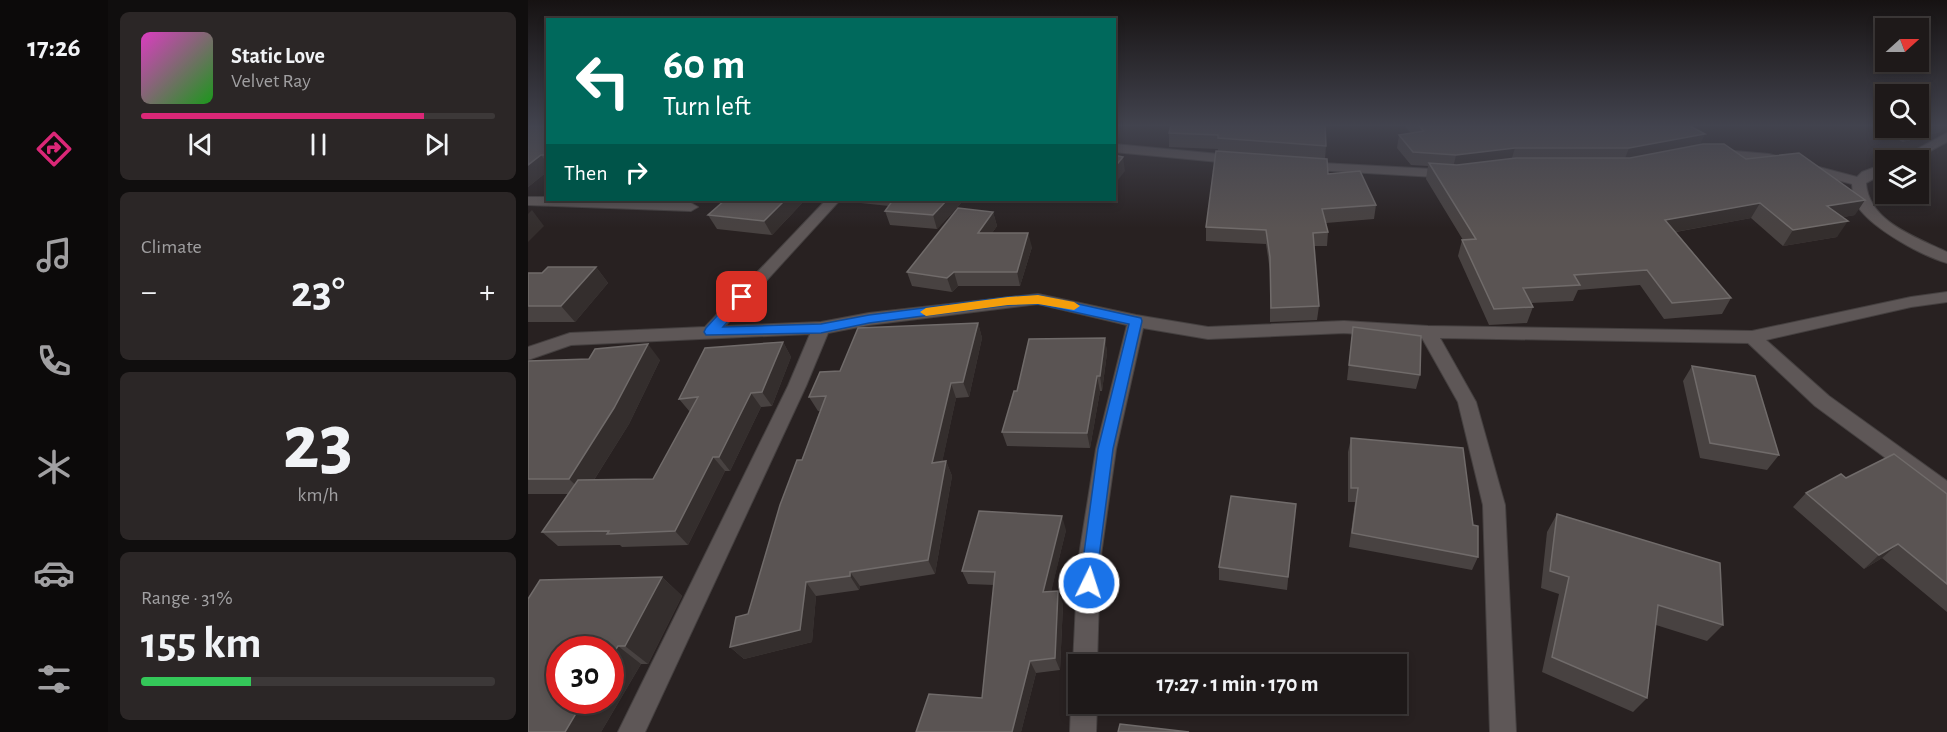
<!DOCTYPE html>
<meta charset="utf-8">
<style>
body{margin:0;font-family:"Alegreya Sans",sans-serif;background:#2b2626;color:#f1f3f6;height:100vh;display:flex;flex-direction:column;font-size:22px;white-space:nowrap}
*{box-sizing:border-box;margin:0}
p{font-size:20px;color:#a1a0a2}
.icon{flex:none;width:33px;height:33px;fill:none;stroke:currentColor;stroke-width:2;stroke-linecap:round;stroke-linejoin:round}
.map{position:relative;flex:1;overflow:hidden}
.panel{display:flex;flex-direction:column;gap:12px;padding:12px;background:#100e0e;width:420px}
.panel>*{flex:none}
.guide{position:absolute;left:18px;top:18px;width:570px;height:183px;border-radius:0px;box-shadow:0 3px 9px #0003,0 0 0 2px #3c3838;background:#00695c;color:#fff;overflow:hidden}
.needle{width:39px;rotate:69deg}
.controls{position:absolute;left:1347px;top:18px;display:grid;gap:12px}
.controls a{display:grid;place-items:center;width:54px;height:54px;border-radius:0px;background:#1e1919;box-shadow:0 3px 9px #0003,0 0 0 2px #3c3838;font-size:30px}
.speed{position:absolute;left:18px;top:636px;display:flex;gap:12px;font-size:30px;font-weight:700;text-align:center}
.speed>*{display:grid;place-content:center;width:78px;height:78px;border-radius:50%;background:#1e1919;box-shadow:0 3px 9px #0003,0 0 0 2px #3c3838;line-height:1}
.speed .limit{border:9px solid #d22;background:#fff;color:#111}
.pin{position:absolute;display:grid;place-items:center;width:51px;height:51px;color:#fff;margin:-26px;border-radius:12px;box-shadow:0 3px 9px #0006}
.me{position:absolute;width:66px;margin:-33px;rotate:4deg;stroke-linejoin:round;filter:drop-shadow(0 0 4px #0008)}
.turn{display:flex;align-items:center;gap:21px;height:126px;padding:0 18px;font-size:27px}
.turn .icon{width:78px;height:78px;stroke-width:2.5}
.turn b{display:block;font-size:42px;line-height:51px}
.then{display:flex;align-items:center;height:57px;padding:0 18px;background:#0003;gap:12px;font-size:22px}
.big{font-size:45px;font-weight:700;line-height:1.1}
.panel .tile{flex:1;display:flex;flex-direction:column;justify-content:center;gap:9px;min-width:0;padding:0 21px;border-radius:9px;background:#2b2626}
.panel .dial{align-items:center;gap:0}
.dial b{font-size:78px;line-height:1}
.song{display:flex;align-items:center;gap:18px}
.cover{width:72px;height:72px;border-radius:9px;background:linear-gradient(135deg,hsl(310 70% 55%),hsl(120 70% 35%))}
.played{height:6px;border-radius:3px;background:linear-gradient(90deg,#db2777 80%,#3c3838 80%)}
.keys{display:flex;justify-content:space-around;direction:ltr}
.heat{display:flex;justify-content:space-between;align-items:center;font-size:33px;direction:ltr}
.charge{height:9px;border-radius:4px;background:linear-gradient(90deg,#34c759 31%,#3c3838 0)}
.trip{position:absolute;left:540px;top:654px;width:339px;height:60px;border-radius:0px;background:#1e1919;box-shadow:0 3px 9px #0003,0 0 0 2px #3c3838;font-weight:700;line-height:60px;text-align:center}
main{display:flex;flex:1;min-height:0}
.dock{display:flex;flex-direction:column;width:108px;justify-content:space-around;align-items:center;background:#0c0a0a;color:#a1a0a2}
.dock .icon{width:42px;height:42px}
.dock .on{color:#db2777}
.dock b{font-size:27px;color:#f1f3f6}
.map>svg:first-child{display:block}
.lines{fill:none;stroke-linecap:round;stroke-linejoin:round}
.street-casing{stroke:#454040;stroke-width:2}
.street{fill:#5e5757;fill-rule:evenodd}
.wall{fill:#484241}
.shaded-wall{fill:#342e2d}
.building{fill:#5a5453;stroke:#706b6a;stroke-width:1.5}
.route{fill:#1a73e8;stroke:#114b97;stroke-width:1.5}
.slow{fill:#f59e0b}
</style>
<main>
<nav class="dock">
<b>17:26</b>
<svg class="icon on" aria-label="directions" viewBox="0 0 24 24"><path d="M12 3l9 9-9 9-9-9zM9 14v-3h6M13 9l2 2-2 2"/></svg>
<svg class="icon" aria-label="music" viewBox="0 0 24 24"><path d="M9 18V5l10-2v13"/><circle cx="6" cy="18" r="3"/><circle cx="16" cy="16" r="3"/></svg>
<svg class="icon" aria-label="phone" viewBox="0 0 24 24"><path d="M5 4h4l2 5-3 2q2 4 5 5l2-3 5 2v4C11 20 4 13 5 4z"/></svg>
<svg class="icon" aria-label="climate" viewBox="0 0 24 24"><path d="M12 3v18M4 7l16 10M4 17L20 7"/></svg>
<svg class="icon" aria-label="car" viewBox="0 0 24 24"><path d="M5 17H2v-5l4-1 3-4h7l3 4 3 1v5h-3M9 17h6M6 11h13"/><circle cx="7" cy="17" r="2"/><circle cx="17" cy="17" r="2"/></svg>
<svg class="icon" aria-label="filters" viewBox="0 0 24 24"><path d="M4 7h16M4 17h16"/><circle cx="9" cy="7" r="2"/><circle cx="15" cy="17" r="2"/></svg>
</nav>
<section class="panel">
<div class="tile">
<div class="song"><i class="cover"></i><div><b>Static Love</b><p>Velvet Ray</p></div></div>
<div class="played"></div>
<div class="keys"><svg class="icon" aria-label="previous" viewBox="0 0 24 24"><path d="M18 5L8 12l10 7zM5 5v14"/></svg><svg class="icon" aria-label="pause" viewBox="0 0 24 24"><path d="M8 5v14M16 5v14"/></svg><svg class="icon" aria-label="next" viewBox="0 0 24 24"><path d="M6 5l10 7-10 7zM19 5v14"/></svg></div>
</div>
<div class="tile"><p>Climate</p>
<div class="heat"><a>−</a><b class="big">23°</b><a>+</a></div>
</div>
<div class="tile dial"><b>23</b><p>km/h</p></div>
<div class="tile"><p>Range · 31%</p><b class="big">155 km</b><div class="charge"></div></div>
</section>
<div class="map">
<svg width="1419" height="732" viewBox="0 0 1419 732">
<rect width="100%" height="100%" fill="#282121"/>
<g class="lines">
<!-- street casing -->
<g class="street-casing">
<g id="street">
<polygon points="1419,133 1419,142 1385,160 1369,160"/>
<polygon points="586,144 712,156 719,160 712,164 586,152"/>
<path d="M1184,149L1241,154L1329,177L1334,172L1358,163V172L1338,183C1341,222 1388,237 1419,252V263C1394,256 1345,229 1330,207C1325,200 1325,193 1324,184L1241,162L1179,156L1177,153L1179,150Z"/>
<polygon points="775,162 924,170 931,174 924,178 770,169 768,166"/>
<polygon points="0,197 20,197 20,200 163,203 170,207 163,211 0,205"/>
<polygon points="298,200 312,200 197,326 293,322 341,313 510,294 608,315 680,327 816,321 900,326 1224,331 1383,297 1419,292 1419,302 1383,307 1238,340 1301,396 1419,481 1419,501 1412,498 1287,406 1220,343 912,338 948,402 977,505 988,732 962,732 955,505 930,402 894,338 816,333 680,339 615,328 588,449 572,562 569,664 550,664 550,673 545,664 550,562 568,449 599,325 510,304 341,325 300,333 278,386 117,732 90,732 260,386 282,334 43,345 0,360 0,347 42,333 177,327"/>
<polygon points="550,694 550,704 569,704 568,732 542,732 543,704 547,695"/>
</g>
</g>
<!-- street -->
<use href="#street" class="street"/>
</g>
<!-- wall -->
<g class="wall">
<polygon points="0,125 20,125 20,171 0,187"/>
<polygon points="643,125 798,146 797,159 800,174 848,205 846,219 798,223 800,232 799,246 786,246 791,306 789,320 742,322 742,271 738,244 678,241 678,227 690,149 641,147 641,133"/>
<polygon points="875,125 1160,125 1172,145 1218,159 1327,215 1315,217 1309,237 1255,246 1223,218 1148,232 1203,298 1194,314 1136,319 1112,285 1050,290 1045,301 1003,303 1005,307 999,323 961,325 930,256 934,240 935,240 898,179 900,166 883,165 869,148 871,135 883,133"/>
<polygon points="1341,125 1358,125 1358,128 1390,128 1390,125 1417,125 1412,132 1375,142"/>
<polygon points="277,200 244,235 189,229 180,215"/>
<polygon points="313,200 436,200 409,229 362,225 357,211 361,206 314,201"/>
<polygon points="465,212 469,226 464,233 504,247 492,286 430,286 424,292 384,286 379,272"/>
<polygon points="68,267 80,283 47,322 0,322 0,273 14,273"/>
<polygon points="450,323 454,338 441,397 428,398 414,462 418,461 424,476 407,574 332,586 331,590 288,596 284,642 216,659 202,647 220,614 274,460 292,411 290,411 281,397 312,371"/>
<polygon points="825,327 892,375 888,389 819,380"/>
<polygon points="577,338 579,353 574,391 572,391 562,448 479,446 474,432 489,391"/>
<polygon points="255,342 263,357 244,406 233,407 202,471 197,471 160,545 94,547 92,545 30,546 14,532 40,494 0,494 0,361 61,359 132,360 101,424 66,480 125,479 162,412 151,399"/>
<polygon points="1164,366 1251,455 1239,470 1172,458 1155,381"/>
<polygon points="823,438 945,525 950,557 944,570 821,547 827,502 820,502 820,452"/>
<polygon points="1318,478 1419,494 1419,612 1354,558 1336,569 1265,507 1278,493"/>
<polygon points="768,504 759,590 691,580 691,567"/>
<polygon points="1029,514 1195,625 1179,641 1128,625 1119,698 1105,712 1014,672 1031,594 1013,588 1019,532"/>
<polygon points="538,530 523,591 535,604 532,670 508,673 493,732 388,732 454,698 466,585 440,584 434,571"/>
<polygon points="134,577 154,596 120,664 113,664 73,732 0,732"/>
</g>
<!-- shaded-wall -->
<g class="shaded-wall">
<polygon points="0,125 20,125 20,127 0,136"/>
<polygon points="1397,125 1417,125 1412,132 1375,142 1384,129"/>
<polygon points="1177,134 1171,147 1096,161 1101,148"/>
<polygon points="987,148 983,161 925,168 928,155"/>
<polygon points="13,155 20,164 20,171 0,187 0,165"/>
<polygon points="595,157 597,171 586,185 586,168"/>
<polygon points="257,200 277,200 244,235 236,221"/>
<polygon points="419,200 436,200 409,229 405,215"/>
<polygon points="1337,200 1327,215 1289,222 1299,206"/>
<polygon points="1232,203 1223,218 1130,235 1137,220"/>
<polygon points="4,210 16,226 0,242 0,214"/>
<polygon points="465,212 469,226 454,247 450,233"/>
<polygon points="1320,221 1309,237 1255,246 1265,230"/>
<polygon points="500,233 504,247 492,286 489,272"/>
<polygon points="68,267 80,283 47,322 33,306"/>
<polygon points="426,272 430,286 424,292 419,278"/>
<polygon points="450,323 454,338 441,397 435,382"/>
<polygon points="577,338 579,353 574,391 572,376"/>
<polygon points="255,342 263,357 244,406 234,392"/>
<polygon points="120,344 132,360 101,424 57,494 41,479"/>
<polygon points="569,376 572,391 562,448 559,433"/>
<polygon points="423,383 428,398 411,477 404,463"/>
<polygon points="223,393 233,407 202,471 191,457"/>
<polygon points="185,457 197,471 160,545 147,531"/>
<polygon points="418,461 424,476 407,574 400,560"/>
<polygon points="534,516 538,530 520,605 515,592"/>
<polygon points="1370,544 1354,558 1336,569 1351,555"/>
<polygon points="322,572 332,586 331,590 322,576"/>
<polygon points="134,577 154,596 120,664 97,646"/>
<polygon points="278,582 288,596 284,642 216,659 202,647"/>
<polygon points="530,591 535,604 532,670 527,658"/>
<polygon points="90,646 113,664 73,732 37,732 56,700 82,700 82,658"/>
<polygon points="502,661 508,673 493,732 484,732"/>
</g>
<!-- building -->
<g class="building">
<polygon points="643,125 797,125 798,146 690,138 690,135 641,133"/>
<polygon points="890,125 1160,125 1177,134 1101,148 987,148 928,155 885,152 871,135 896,131"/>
<polygon points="0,126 20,127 20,155 13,155 0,165"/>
<polygon points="1175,144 1196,144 1218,159 1271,153 1337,200 1299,206 1320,221 1265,230 1232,203 1137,220 1203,298 1144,303 1119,270 1046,275 1052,285 995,288 1005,307 966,309 934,240 948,239 901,163 929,165 988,158 1102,158"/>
<polygon points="688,151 799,159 800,174 832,171 848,205 794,209 800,232 785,233 791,306 743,308 742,257 738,230 678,227"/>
<polygon points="586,155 595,157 586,168"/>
<polygon points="197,200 257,200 236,221 180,215"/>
<polygon points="365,200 419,200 405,215 357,211"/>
<polygon points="430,208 465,212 450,233 500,233 489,272 426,272 419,278 379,272"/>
<polygon points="20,267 68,267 33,306 0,306 0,273 14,273"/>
<polygon points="450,323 435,382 423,383 404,463 418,461 400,560 322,572 322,576 278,582 272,630 202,647 208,617 220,614 252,505 269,460 274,460 298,396 281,397 292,372 312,371 330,328"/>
<polygon points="825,327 893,336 892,375 821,365"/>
<polygon points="577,338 572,376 569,376 559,433 474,432 486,391 489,391 501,339"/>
<polygon points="255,342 234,392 223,393 191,457 185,457 147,531 79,534 81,531 14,532 50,480 125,479 170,397 151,399 177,348"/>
<polygon points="120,344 86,408 41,479 0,479 0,361 61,359 67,349"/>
<polygon points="1164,366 1227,376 1251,455 1182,443"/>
<polygon points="823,438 935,448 945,525 950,526 950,557 824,533 830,488 823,488"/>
<polygon points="1366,454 1419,494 1419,584 1370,544 1351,555 1278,493 1313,474 1318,478"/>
<polygon points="703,496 768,504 760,577 691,567"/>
<polygon points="451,511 534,516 515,592 530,591 527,658 502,661 484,732 388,732 401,694 454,698 467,572 434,571"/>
<polygon points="1029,514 1192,563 1195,625 1130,605 1119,698 1024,657 1041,577 1022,571"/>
<polygon points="134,577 97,646 90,646 82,658 82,650 32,650 32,700 56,700 37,732 0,732 0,599 12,580"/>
<polygon points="592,724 661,732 590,732"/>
</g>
<!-- sky -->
<linearGradient id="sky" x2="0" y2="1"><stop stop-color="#161212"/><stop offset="0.55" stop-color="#42434e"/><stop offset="1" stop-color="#42434e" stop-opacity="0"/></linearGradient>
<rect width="1419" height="228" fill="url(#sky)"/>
<!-- route -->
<polygon class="route" points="214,293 220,297 195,327 293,324 341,315 480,297 510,295 613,318 614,321 585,449 567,588 561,591 554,588 552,583 570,449 601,324 510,304 480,305 341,323 293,333 178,335 176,332 178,328 209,294"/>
<!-- slow -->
<polygon class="slow" points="510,295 546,302 552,306 546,310 510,304 480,305 398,316 392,312 398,308 480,297"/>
</svg>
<div class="controls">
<a><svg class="needle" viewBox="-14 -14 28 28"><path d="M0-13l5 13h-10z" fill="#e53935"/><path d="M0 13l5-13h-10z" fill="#a1a0a2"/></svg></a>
<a><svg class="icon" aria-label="search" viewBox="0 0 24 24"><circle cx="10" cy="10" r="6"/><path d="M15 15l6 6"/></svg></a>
<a><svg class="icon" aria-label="layers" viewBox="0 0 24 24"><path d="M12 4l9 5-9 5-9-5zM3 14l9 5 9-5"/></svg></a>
</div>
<div class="speed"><div class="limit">30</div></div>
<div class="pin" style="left:214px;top:297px;background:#d93025"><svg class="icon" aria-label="arrive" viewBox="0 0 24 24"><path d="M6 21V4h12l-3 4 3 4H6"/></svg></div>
<svg class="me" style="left:561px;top:583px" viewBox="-20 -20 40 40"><circle r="17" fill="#1a73e8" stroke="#fff" stroke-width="3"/><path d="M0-11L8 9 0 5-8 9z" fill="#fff"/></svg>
<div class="trip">17:27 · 1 min · 170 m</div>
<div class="guide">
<div class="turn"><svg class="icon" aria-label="left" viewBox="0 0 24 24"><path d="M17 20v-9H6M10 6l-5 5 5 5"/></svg><div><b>60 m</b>Turn left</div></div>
<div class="then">Then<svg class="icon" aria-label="right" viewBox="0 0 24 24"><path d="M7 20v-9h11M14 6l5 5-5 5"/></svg></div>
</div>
</div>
</main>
